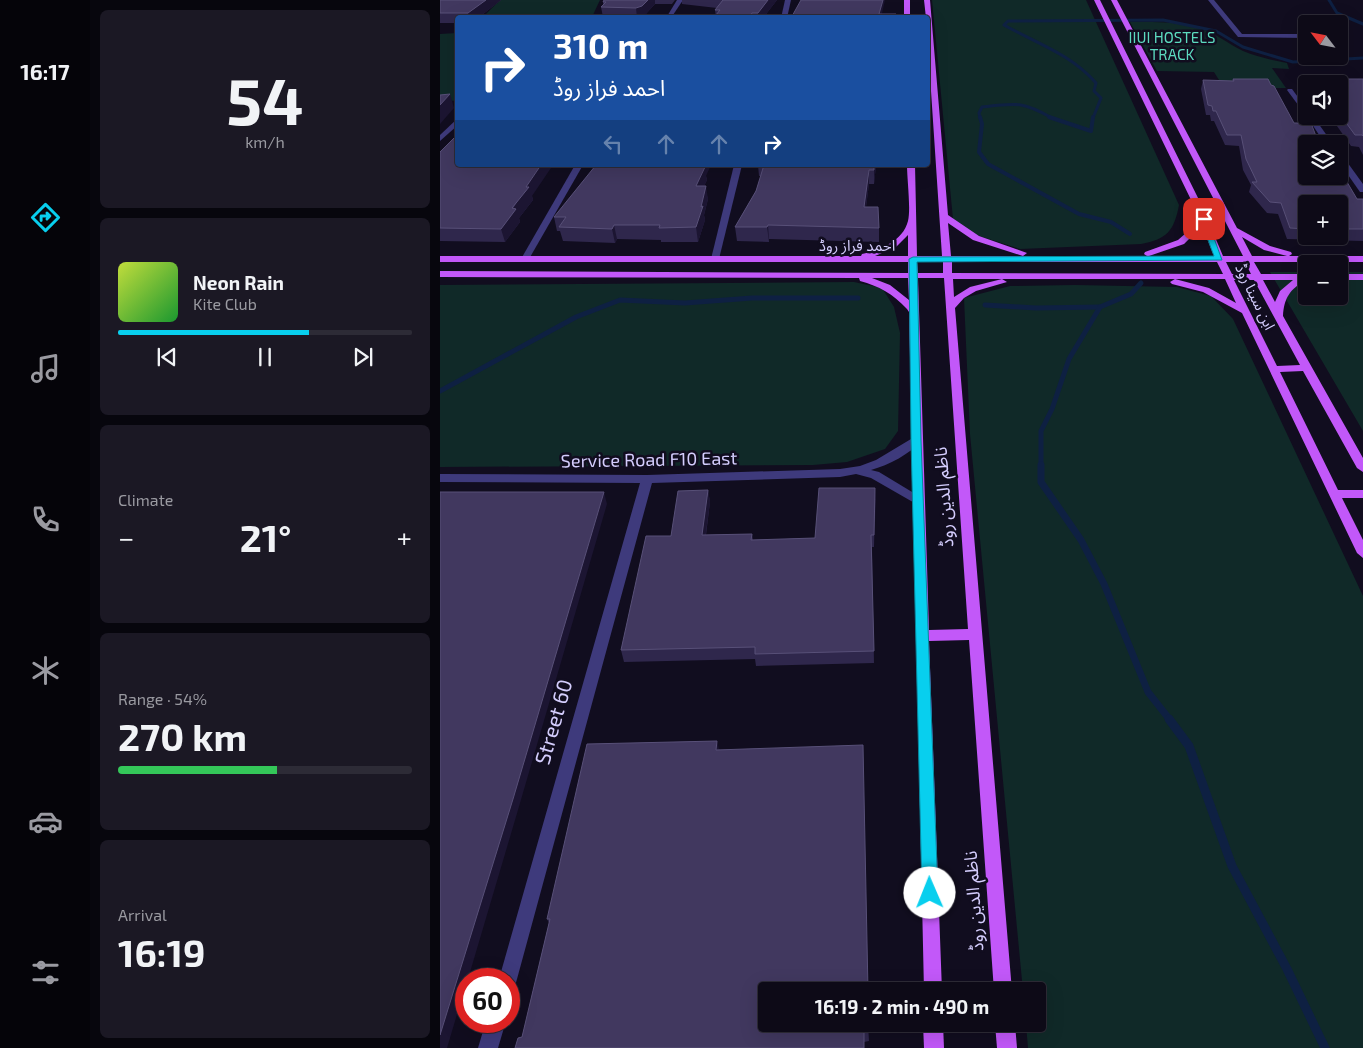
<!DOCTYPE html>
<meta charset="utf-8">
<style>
body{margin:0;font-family:"Exo 2","Noto Sans Arabic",sans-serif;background:#1b1824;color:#f1f3f6;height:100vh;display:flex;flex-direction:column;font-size:19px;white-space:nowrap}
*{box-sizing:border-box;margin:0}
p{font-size:16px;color:#9a9aa1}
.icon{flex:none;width:28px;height:28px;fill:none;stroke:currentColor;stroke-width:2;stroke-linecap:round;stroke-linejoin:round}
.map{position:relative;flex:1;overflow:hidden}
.side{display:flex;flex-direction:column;gap:10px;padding:10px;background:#07060d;width:350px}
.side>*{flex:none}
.top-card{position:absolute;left:15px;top:15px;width:475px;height:152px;border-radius:5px;box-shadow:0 5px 20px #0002,0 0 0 1px #2d2b36;background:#1a4fa0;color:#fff;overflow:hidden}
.needle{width:32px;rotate:302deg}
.tools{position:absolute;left:858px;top:15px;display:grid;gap:10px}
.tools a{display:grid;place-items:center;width:50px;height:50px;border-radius:5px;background:#0d0a17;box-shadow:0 5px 20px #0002,0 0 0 1px #2d2b36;font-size:25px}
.speed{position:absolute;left:15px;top:968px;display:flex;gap:10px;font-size:25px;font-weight:700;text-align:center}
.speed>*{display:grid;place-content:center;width:65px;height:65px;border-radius:50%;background:#0d0a17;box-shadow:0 5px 20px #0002,0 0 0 1px #2d2b36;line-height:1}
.speed .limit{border:8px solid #d22;background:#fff;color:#111}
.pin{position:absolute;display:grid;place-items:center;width:42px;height:42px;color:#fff;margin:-21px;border-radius:10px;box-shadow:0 2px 8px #0006}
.me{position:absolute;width:55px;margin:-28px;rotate:359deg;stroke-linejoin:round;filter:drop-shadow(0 0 4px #0008)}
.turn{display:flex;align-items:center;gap:18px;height:105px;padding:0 15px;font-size:22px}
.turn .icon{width:65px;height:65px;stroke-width:2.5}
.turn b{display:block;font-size:35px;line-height:42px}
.lanes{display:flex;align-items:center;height:48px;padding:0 15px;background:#0003;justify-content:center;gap:25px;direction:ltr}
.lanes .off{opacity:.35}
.big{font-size:38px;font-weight:700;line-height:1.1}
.side .card{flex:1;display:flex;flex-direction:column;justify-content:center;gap:8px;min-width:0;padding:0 18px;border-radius:8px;background:#1b1824}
.side .dial{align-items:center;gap:0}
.dial b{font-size:65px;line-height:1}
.song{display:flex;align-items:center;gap:15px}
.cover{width:60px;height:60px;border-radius:8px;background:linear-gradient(135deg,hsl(70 70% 55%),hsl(130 70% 35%))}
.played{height:5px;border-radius:2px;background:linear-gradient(90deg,#08cfee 65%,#2d2b36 65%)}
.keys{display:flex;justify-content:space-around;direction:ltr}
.heat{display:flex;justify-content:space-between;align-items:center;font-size:28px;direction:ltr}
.charge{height:8px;border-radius:4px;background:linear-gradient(90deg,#34c759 54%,#2d2b36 0)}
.trip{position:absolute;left:318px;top:982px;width:288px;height:50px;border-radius:5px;background:#0d0a17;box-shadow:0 5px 20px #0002,0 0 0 1px #2d2b36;font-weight:700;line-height:50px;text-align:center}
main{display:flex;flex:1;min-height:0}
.tabs{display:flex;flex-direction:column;width:90px;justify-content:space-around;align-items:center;background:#050409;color:#9a9aa1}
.tabs .icon{width:35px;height:35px}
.tabs .active{color:#08cfee}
.tabs b{font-size:22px;color:#f1f3f6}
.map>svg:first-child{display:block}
.green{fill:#102928}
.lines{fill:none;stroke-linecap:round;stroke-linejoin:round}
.stream-far4{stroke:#0e2042;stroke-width:3}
.stream-far3{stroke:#0e2042;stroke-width:4}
.stream-far2{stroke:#0e2042;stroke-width:5}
.stream-far1{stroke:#0e2042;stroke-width:7}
.stream{stroke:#0e2042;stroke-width:9}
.minor{fill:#3e3a7c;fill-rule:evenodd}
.major{fill:#c258f9;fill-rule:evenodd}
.wall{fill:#2f274c;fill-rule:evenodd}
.shaded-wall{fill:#1c1532}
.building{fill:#41385f;stroke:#585078}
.route{fill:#08cfee;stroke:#05879b}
.labels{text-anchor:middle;stroke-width:5;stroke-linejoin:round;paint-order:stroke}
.far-park-label{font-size:15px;fill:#5cdabf;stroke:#110d1f}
.far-street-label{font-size:15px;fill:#d4cdfd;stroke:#110d1f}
.street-label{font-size:18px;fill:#d4cdfd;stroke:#110d1f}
.near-street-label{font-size:21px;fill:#d4cdfd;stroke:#110d1f}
</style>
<main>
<nav class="tabs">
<b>16:17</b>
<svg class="icon active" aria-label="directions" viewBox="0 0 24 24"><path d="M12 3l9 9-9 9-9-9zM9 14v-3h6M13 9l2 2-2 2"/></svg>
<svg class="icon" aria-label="music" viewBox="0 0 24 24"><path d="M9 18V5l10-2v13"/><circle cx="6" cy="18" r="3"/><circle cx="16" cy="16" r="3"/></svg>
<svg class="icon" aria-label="phone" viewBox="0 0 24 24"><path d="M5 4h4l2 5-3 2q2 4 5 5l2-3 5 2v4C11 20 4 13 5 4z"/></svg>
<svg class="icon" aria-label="climate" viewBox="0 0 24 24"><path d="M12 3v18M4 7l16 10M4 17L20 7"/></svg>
<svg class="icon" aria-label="car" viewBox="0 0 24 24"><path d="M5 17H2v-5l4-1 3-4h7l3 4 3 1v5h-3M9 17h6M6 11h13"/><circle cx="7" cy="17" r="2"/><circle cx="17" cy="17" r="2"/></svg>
<svg class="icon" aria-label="filters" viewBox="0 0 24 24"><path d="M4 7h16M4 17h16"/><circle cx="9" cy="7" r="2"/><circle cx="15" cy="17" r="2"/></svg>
</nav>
<section class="side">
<div class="card dial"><b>54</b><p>km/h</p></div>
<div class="card">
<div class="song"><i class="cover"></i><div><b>Neon Rain</b><p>Kite Club</p></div></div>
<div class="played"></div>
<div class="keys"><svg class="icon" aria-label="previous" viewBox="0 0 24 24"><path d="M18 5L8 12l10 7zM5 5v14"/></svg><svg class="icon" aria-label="pause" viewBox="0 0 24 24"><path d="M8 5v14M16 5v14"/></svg><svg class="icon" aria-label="next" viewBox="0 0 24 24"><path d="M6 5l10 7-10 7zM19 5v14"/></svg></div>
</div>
<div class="card"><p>Climate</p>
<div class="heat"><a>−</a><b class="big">21°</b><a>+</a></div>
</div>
<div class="card"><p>Range · 54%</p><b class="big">270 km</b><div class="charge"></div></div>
<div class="card"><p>Arrival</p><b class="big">16:19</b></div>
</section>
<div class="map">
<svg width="923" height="1048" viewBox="0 0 923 1048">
<rect width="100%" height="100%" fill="#110d1f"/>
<!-- green -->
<g class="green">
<polygon points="60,0 160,0 152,17 42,18"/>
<path d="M492,0H646L739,205C734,231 727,239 701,244L580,249L536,235L513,219Z"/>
<path d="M690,22C713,22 737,21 759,28C777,34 787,43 803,51C817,57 832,60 847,63L849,69L832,68L846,88H784L774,72L717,71Z"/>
<polygon points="17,33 17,101 0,100 0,34"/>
<polygon points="830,272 866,272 866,296 899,296 899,272 923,272 923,431"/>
<polygon points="414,282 442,288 454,307 460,333 458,431 445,449 407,462 373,465 0,467 0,285"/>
<polygon points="635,285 737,287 771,296 793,319 923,596 923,1048 588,1048 586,1024 596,1024 596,991 583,991 530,434 524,298 570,286"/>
</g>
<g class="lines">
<!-- stream-far4 -->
<g class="stream-far4">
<polyline points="889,0 897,13 923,24"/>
<path d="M540,118L539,113L542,107C575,103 582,101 612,118"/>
<path d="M653,118L661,98L654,91L656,83C631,54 596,43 564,25L568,21L723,20L776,31L803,47L853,62L923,58"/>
</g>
<!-- stream-far3 -->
<g class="stream-far3">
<polyline points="540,117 542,124 539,152 548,164 639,214 671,222 690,234"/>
<polyline points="609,117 651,131 653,117"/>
</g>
<!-- stream-far2 -->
<g class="stream-far2">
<polyline points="545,305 596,308 660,307"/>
<polyline points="0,391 136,317 180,300 245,303 312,298 418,298"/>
<polyline points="601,466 601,431 612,409 629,359 660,307 691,294 701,283"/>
</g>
<!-- stream-far1 -->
<polyline class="stream-far1" points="601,465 601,482 641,540 664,584 708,692 730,720"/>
<!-- stream -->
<polyline class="stream" points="729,719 749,746 792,866 847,969 885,1048"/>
<!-- minor -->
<g class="minor">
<polygon points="237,0 243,0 231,18 226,18"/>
<polygon points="345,0 351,0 347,18 341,18"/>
<polygon points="768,0 774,0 802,34 866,34 866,38 798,37"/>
<polygon points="848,89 852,89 866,108 866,114 864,113 847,90"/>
<polygon points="866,115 873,116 893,144 885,144"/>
<polygon points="18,118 18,125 0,141 0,135"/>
<polygon points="899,155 902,155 923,184 923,192 920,192 899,162"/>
<polygon points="135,165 143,165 89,259 82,261 81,259"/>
<polygon points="294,165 302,165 279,259 275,262 271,259"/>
<path d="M476,436L482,440C470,454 449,465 431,470L439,472L482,498L484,501L478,505L431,478L416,474L400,477L212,483L77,979L75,986L69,988V979H59L200,483L0,482V474L207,475L400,469L420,466L436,460Z"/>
<polygon points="46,1021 66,1021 58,1048 38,1048"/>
</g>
<!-- major -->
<g class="major">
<rect x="464" y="0" width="6" height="18"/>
<path d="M484,0H490L508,215L539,236L587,253L583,256L533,240L508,223L511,256H707L704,254L705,252L738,240L746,233L754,206L654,0H660L762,206L783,256H803L671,0H677L797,228L830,246L851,252L852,254L849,256H923V262H814L821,274H866V280C850,289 844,298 843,316L923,458V472L917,468L863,371L840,372L898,490H923V498H902L923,540V558L917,553L802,313L763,292L732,284L730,282L735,279H513L514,297L530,287L562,279L567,282L536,291L524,298L515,308L572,991H554L529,640L489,641L502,991H484L469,312L467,309C453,294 439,286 420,281L419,278L0,277V271L468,273V262H0V256H421L422,254C440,250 463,241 468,221C471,209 467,179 467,165H475L477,256H502L488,46V18H486ZM759,218L774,256H709L744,244L754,234ZM468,235V256H435L456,247ZM802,237L824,250L847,256H812ZM477,262H503V273H478ZM512,262H777L783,274L512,273ZM786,262H805L811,274H792ZM432,278H468L469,300L450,285ZM478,278H504L528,629L489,630ZM735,279H785L796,303L769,288ZM794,280H814L860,365L837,366ZM823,280H853L840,291L835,302Z"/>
<rect x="899" y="274" width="24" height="6"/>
<polygon points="483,1024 503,1024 504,1048 484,1048"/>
<polygon points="555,1024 575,1024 577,1048 557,1048"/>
</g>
</g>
<!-- wall -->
<g class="wall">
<polygon points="0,0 61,0 38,18 18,18 18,23 0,23"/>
<polygon points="164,0 235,0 232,4 215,4 204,16 200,18 163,17 161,7 163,5 163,2"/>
<polygon points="242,0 337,0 323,18 276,18 275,10 277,8 242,4"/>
<path d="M793,79L831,85L866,144L899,182L917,199H923V241L847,239L838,214L827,213L809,192L811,185L803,170L799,146L785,145L774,121H771L770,115H766L761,89L763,80L792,81ZM866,204H899V236H866Z"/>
<polygon points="874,79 923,79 923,155 919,147 911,146 890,116 899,116 899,84 872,84"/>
<polygon points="0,152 92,196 93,200 79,218 80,222 65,242 0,241"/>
<polygon points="318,165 436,165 434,184 429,184 426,207 439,228 439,242 329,239 329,242 297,241 295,227 316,191 321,176 319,176"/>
<polygon points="266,176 267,180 264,186 268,199 264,215 265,220 258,242 221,242 221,240 177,239 175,243 123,241 120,231 117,231 114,217"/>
<polygon points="435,488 434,547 432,547 434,663 316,666 315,659 184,662 181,650 231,536 268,490 270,502 266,535 312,534 313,540 375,538"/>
<polygon points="279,749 428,1024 429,1041 424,1042 424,1048 75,1048 82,1037 109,923 107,919"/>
</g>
<!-- shaded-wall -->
<g class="shaded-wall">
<polygon points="46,0 61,0 38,18 30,18 28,13"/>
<polygon points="208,0 215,0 215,4 204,16 197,18 196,8"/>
<polygon points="328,0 337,0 323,18 318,18 318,13"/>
<polygon points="443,0 445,0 441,18 439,14"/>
<polygon points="10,94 14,108 0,124 0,105"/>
<polygon points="101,165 113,165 92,196 93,200 79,218 80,222 65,242 61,229 86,187"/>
<polygon points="263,165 271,165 266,176 267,180 258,199 256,186"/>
<polygon points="434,165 436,165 434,184"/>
<polygon points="429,170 429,184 424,221 424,207"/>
<polygon points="266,186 268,199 264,215 265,220 258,242 256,227"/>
<polygon points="174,225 177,239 175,243 172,229"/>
<polygon points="328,225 329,239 329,242 327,227"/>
<polygon points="435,488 436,500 434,547 434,535"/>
<polygon points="268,490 270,502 264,547 262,535"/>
<polygon points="164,492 167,504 78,810 28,979 26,979 26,984 7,1048 0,1048 0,1035"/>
<polygon points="277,741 280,753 276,750"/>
</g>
<!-- building -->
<g class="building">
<polygon points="0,0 46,0 28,13 0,13"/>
<polygon points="164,0 208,0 202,6 196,8 161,7 166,2 163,2"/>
<polygon points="283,0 328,0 318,13 312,13 309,18 278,18 280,15 276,15 280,10 275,10"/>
<polygon points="361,0 443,0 439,14 456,14 455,18 351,18"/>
<polygon points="793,79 828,79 831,85 834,86 854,123 871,123 879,144 866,144 866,176 897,176 899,182 907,182 917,199 923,199 923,229 899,229 899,204 866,204 866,229 850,228 841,203 830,202 812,182 817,182 806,159 801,135 787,135 776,111 773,111 772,106 768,105 763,80 794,81"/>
<polygon points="874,79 923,79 923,136 922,135 915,135 899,113 899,84 877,84"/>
<polygon points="10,94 0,105 0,95"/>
<polygon points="18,134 18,165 101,165 86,187 89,187 72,208 76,209 61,229 0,228 0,152"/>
<polygon points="156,165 263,165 262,167 265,167 256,186 266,186 261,207 263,206 256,227 219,228 220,225 174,225 172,229 119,227 126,217 114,217"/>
<polygon points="324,165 434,165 434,170 429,170 424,207 438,207 439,228 328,225 327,227 295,227 316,191"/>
<polygon points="379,488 435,488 434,535 431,535 434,651 315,654 315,647 181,650 206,536 231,536 238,491 268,490 262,535 312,534 311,540 375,538"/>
<polygon points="0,492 164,492 73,799 0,1035"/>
<polygon points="277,741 276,750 423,745 428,991 326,991 326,1024 428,1024 428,1032 424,1032 424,1048 75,1048 78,1038 82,1037 110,919 107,919 147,744"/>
</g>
<!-- route -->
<polygon class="route" points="764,217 767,219 782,260 477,262 481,440 498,893 496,898 490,900 484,898 482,893 471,440 469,259 473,257 774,256 760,219"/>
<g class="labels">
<!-- far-park labels -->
<g class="far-park-label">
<text x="732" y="43">IIUI HOSTELS<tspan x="732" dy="17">TRACK</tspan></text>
</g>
<!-- far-street labels -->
<g class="far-street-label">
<text x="417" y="251">احمد فراز روڈ</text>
<text transform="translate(815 297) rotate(64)" y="5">ابن سینا روڈ</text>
</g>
<!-- street labels -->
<g class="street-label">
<text transform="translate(209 460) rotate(-1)" y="6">Service Road F10 East</text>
<text transform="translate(504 497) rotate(-94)" y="6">ناظم الدین روڈ</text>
<text transform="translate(534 901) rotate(-94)" y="6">ناظم الدین روڈ</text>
</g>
<!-- near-street labels -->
<g class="near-street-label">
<text transform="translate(114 722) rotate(-74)" y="7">Street 60</text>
</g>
</g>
</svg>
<div class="tools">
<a><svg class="needle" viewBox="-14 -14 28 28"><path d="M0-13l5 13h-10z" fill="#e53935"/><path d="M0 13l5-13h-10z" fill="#9a9aa1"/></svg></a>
<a><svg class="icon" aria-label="sound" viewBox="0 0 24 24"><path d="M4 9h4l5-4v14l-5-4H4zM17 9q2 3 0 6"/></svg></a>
<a><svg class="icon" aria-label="layers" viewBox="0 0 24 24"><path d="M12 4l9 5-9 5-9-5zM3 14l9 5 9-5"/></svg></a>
<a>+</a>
<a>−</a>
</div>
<div class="speed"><div class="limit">60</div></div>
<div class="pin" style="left:764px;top:219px;background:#d93025"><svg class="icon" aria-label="arrive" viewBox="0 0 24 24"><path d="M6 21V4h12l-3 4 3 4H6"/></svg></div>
<svg class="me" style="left:490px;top:893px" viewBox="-20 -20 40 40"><circle r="19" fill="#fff"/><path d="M0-13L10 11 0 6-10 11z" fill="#08cfee"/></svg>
<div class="trip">16:19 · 2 min · 490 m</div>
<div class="top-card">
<div class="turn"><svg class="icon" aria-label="right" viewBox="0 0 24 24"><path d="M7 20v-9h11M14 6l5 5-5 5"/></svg><div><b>310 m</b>احمد فراز روڈ</div></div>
<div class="lanes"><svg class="icon off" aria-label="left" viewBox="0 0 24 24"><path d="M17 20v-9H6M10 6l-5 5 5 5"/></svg><svg class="icon off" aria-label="ahead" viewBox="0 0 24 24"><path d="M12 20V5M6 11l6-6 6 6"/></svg><svg class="icon off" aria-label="ahead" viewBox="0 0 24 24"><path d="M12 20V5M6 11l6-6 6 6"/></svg><svg class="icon" aria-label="right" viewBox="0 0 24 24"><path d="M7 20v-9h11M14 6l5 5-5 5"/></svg></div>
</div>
</div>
</main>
